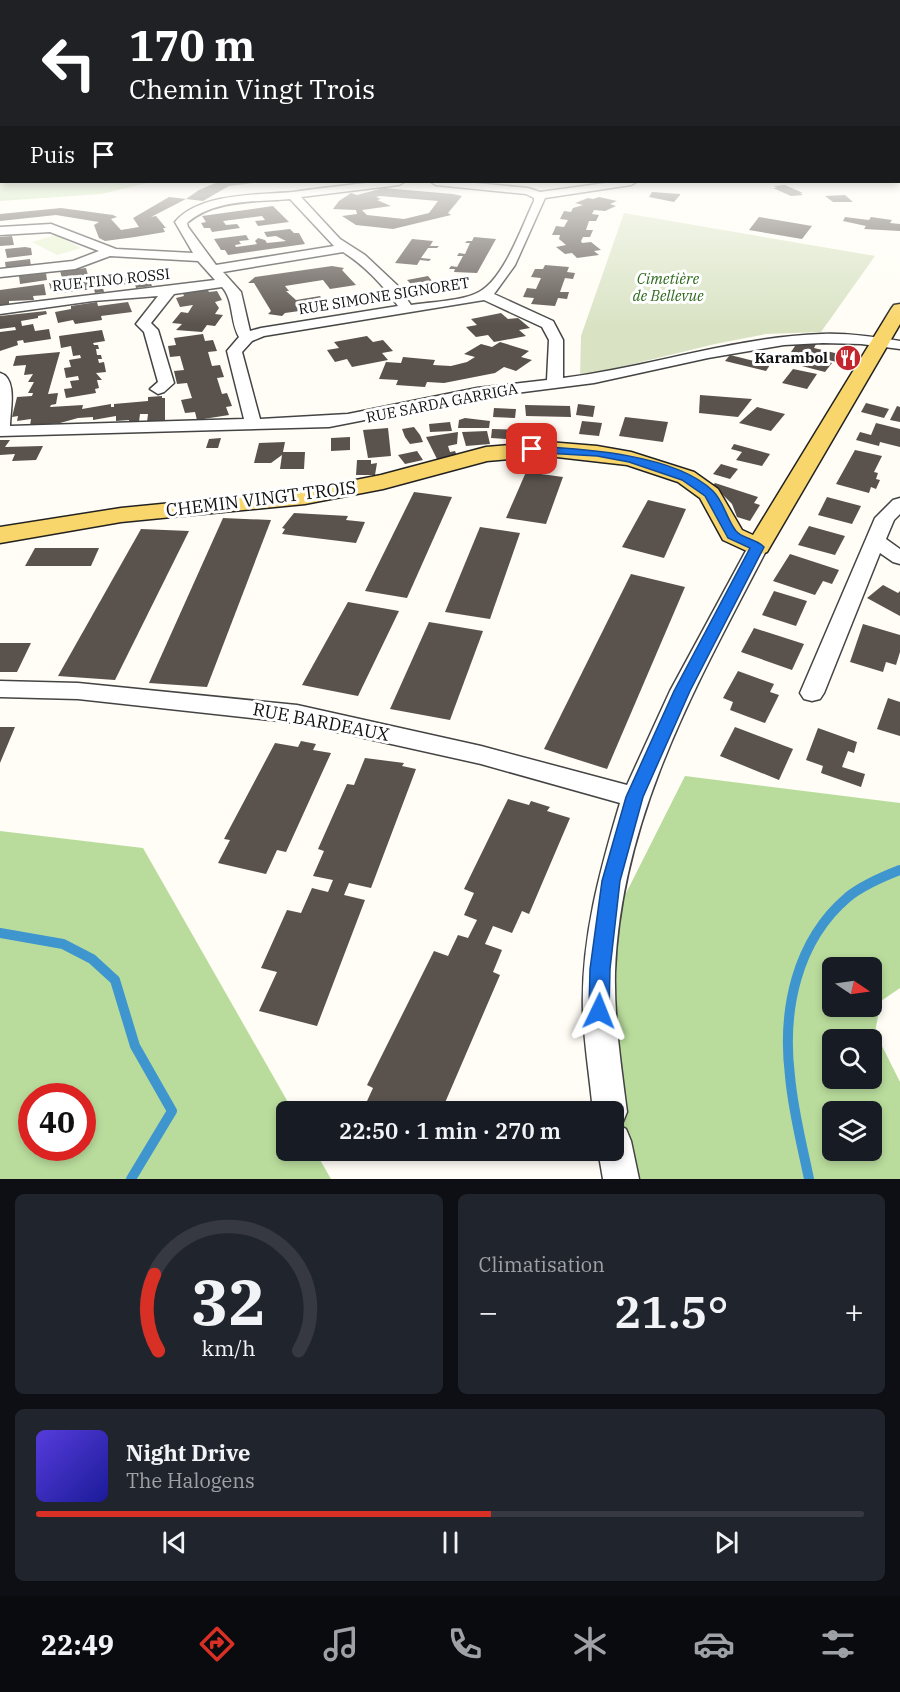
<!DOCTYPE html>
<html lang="fr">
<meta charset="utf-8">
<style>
body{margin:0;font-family:"IBM Plex Serif",serif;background:#20242c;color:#f1f3f6;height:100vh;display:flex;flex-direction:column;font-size:22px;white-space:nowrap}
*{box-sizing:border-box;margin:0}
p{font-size:20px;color:#9ea1a6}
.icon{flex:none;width:33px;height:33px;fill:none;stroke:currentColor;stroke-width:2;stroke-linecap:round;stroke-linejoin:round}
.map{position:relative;height:1179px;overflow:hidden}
.details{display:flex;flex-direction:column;gap:15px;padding:15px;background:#0d0f14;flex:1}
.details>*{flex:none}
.banner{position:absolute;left:0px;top:0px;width:900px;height:183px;box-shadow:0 3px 9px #0003;background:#202124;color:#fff;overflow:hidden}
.needle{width:39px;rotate:103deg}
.tools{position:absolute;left:822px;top:957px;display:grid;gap:12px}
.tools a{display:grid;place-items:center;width:60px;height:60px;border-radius:9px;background:#171b24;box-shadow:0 3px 9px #0003;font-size:30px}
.speed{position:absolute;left:18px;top:1083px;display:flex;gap:12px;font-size:30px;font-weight:700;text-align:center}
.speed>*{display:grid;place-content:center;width:78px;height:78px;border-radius:50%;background:#171b24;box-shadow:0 3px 9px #0003;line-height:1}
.speed .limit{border:9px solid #d22;background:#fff;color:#111}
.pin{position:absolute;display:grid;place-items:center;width:51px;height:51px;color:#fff;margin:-26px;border-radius:12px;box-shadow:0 3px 9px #0006}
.me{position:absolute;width:66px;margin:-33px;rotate:2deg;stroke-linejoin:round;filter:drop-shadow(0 0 4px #0008)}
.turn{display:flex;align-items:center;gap:21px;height:126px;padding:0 30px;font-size:27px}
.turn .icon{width:78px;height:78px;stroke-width:2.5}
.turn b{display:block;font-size:42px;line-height:51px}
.then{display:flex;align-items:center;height:57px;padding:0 30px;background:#0003;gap:12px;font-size:22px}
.big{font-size:45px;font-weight:600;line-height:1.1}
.details .card{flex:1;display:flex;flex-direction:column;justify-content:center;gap:9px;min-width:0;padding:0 21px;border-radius:9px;background:#20242c}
.details .dial{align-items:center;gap:0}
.dial svg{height:156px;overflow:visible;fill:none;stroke:#363941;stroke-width:7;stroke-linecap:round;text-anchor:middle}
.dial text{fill:#f1f3f6;stroke:none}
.song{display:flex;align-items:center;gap:18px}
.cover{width:72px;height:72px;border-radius:9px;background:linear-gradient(135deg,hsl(250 70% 55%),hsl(240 70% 35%))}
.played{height:6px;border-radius:3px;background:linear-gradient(90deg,#d93025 55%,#363941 55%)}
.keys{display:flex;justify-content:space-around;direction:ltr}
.heat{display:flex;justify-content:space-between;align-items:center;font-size:33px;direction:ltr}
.details .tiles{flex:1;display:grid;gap:15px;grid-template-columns:1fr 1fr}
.card:last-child{grid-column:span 2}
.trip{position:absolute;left:276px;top:1101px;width:348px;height:60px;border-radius:9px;background:#171b24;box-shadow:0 3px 9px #0003;font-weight:600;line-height:60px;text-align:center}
.tab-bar{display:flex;height:96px;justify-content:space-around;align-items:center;background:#090b0e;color:#9ea1a6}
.tab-bar .icon{width:42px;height:42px}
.tab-bar .active{color:#d93025}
.tab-bar b{font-size:27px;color:#f1f3f6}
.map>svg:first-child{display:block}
.forest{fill:#b9dc9c;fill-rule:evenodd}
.cemetery{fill:#d9e3c4}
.pitch{fill:#e6f2cf}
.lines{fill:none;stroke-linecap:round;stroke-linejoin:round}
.stream{stroke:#3f96cf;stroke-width:10}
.building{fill:#5a524d;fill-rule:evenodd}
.minor-casing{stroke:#444;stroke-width:3}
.major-casing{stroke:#222;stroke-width:3}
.minor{fill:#fff;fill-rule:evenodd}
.major{fill:#f9d66b;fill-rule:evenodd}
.route{fill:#1a73e8;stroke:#114b97;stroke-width:1.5}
.labels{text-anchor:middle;stroke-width:6;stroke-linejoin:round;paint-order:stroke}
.far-park-label{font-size:15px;font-style:italic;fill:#2f6b1f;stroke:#fff}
.far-street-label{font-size:15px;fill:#111;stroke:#fff}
.far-poi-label{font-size:15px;font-weight:bold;fill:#111;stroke:#fff;text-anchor:end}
.street-label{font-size:18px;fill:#111;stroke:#fff}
</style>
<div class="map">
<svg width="900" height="1179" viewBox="0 0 900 1179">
<rect width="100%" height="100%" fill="#fffdf5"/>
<!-- forest -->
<g class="forest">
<polygon points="0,160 2,182 151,182 101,194 0,201"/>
<path d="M685,776L900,803V988L881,1001L875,1032L900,1082V1179H619L603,939ZM832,968H872V1006H832ZM832,1040H872V1078H832ZM832,1112H872V1150H832Z"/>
<path d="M0,831L143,848L293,1111L286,1112V1150L315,1151L331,1179H0ZM32,1096H82V1148H32Z"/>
</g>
<!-- cemetery -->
<polygon class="cemetery" points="624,213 875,256 821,332 766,334 715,344 580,377 581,336"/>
<!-- pitch -->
<polygon class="pitch" points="56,235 81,248 57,255 32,242"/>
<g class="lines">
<!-- stream -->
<g class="stream">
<polyline points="0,933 63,944 92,959 115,980 135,1046 172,1111 131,1179"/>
<path d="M809,1179C802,1145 793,1111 790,1076C782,1011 796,941 848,897C863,885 882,877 900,870"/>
</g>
</g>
<!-- building -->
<g class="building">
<polygon points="218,182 253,183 229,186 203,201 186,199 199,190"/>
<polygon points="785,185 803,193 800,193 803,195 791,196 773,188 777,188 774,186"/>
<path d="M384,188L453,194L462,196L448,213L451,215L393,229L356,225L342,216L357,214L356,210L333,209L339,201L351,193L357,195ZM380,196L438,201L429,213L404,219L367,215L362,210L391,206L377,200L381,199L376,197Z"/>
<polygon points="652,192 680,194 680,195 674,202 649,197"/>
<polygon points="845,195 853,202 833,202 825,196"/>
<polygon points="169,197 186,199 151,217 156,216 166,228 163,228 165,232 135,237 105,241 99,238 94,225 99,222 56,215 0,221 0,214 61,208 113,215 117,217 111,219 121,230 139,227 133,218"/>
<polygon points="599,197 617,201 610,204 616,206 605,211 594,210 592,214 599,215 596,221 589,221 586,230 593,230 590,237 583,237 581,241 582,243 591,242 601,250 594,251 599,255 577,258 572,253 565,254 556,247 566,245 559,239 560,235 552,235 556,226 564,227 568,220 560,219 564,211 571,212 573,208 583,205 575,203 588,198 593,199"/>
<polygon points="273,206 289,222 258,226 255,221 265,220 262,216 223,221 226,225 237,224 240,228 212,232 210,228 204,228 201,223 206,222 202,216"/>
<polygon points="759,217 812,226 802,239 749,230"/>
<polygon points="845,217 869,220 871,217 892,220 890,223 900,224 900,231 864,229 866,226 843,221"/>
<polygon points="290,229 294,233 299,233 305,244 228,255 225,250 221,250 214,239 246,235 249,240 239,241 241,244 235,245 236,247 257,244 255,241 258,238 265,240 267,243 286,241 276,236 267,237 264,232"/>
<polygon points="12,236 14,245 0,246 0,237"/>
<polygon points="474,237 496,239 477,273 454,272 455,269 449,269 451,266 457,267 463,256 457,256 459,253 465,254 470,243 465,243 467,241 472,241"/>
<polygon points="412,239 433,241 430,246 439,246 437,248 428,248 421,258 431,259 429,261 420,260 417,265 395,263"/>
<polygon points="25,247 31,248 32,255 7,258 5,249"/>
<polygon points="30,259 31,266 6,269 5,262"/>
<polygon points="545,265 569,267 567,272 575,273 573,279 565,278 560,292 569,292 567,299 558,298 555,306 531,304 534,298 523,297 527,288 536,289 541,278 531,277 535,269 543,269"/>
<polygon points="332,266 344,268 342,270 356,285 330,289 323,280 285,286 289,291 286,291 296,300 320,296 328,307 285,313 282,316 268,314 271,311 254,283 248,283 255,277"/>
<polygon points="86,268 88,275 62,278 60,271"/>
<polygon points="46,273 47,280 20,284 19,276"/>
<polygon points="113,274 116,280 147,274 152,286 136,288 135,284 103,285 99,276"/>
<polygon points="428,276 433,282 443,281 453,291 422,295 407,280"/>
<polygon points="95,277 100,289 103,288 104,292 95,293 94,289 52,294 49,283"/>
<polygon points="44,284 46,295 33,296 34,300 9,301 9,305 0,308 0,290"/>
<polygon points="206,287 209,292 217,291 222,300 215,302 219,308 215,314 223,315 215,326 207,325 202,332 176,330 182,324 172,323 181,312 188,313 193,305 180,307 176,298 184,296 182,291"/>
<polygon points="97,302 98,306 128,302 132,312 101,316 102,320 75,324 73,320 58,323 55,312 71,309 71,306"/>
<polygon points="46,311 47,314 38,316 38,318 21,321 22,326 33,324 35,331 49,329 51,339 24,343 23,340 17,341 18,345 0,351 0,332 16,330 15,327 0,329 0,316"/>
<polygon points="501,313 508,319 518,318 530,328 519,330 526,336 494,342 488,335 476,337 466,327 477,325 471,319"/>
<polygon points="102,330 105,341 93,343 94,345 98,345 99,349 96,349 97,355 101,355 102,359 98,359 99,363 104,362 106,372 96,373 102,380 97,380 99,388 95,389 96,393 66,398 64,389 72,388 70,381 79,380 78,376 66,378 64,368 71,367 69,360 81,358 80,355 73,356 71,346 61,348 59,336"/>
<polygon points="203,334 205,341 213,340 217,351 208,352 212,366 220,365 224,377 217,378 222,394 227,393 232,406 226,407 229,415 197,420 195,412 185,413 181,400 192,398 187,383 177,384 174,371 184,370 180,356 170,357 168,346 176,345 174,338"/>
<polygon points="367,336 373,342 383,340 393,351 382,353 388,360 352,367 347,359 335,362 327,350 339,348 334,342"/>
<polygon points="500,342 529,351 521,357 532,360 516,371 504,367 495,373 444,383 427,382 425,387 396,385 398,380 379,379 386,362 401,363 403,357 435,360 433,365 451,366 467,362 475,357 464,354 481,344 492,347"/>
<polygon points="797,343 816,344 814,348 839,354 842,350 859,354 851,365 791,352"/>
<polygon points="60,352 48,394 58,393 56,404 51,405 50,407 83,405 82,409 111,404 111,407 114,407 114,404 148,401 148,397 162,396 162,398 165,398 165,420 147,422 148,414 140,414 139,422 129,423 129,420 116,421 116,416 93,420 93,417 78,418 60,423 30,426 31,419 17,421 18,416 12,417 17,397 32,396 33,393 28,393 34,382 28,382 33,374 24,375 26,365 13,366 16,356"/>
<polygon points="730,355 770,365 766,371 725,361"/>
<polygon points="801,356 832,363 825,372 794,364"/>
<polygon points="793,369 817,374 807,389 782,383"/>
<polygon points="700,395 752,399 738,417 699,413"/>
<polygon points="866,403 889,409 884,418 861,412"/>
<polygon points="578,404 595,406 593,417 576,415"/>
<polygon points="525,405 570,406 571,417 526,416"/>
<polygon points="897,406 900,407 900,422 890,420"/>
<polygon points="757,407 785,414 771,431 739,423"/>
<polygon points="494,408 516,409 515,418 493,417"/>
<polygon points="625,417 668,422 663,442 619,436"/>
<polygon points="465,418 490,421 489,428 458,428 459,420"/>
<polygon points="582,421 602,423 599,436 579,434"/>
<polygon points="450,422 452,431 430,432 429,424"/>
<polygon points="876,423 900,429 900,447 880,442 879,446 856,440 860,432 871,435"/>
<polygon points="414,427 420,435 423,442 410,444 405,437 402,429"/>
<polygon points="388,428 391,456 368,458 363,430"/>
<polygon points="492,429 523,430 522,440 491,438"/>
<polygon points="487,431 490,444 466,446 462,432"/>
<polygon points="458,432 457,444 448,446 450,452 455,451 457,456 437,459 426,437"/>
<polygon points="350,437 350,450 331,451 331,438"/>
<polygon points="221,438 218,448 206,448 209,439"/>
<polygon points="0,440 10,440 5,447 43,446 36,460 12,461 15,454 0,455"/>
<polygon points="285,442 283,452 305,452 304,469 280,469 282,455 271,463 254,463 259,443"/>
<polygon points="734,444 770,454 762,466 736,460 742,452 731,449"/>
<polygon points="855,450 882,456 874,472 878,473 876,479 880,480 876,489 871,487 869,493 836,484"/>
<polygon points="417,451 423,460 405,464 398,455"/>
<polygon points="357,460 371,460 371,464 377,463 375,475 356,475"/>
<polygon points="721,464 738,469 730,479 713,474"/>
<polygon points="526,472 563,477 546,524 506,518"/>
<polygon points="715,483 758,497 754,503 760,505 750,521 737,517 732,504 713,485"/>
<polygon points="414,492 452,497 407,598 365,591"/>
<polygon points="827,497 861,506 852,524 818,515"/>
<polygon points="648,500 686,509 664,558 622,547"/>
<polygon points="294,513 348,516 346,520 365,522 356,543 282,534 285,529 282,528"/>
<polygon points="223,518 271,520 207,687 149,683"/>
<polygon points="809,526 845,536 835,555 798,545"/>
<polygon points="480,527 520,533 490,619 445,612"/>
<polygon points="141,529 189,531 115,680 58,676"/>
<polygon points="35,548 99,548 91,566 25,566"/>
<polygon points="790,554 839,570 832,584 823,581 815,595 773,581"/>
<polygon points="631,574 685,587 607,769 544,749"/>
<polygon points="883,585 898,593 900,591 900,616 867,598"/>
<polygon points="774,591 807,601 796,626 762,615"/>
<polygon points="348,602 399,611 358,696 302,685"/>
<polygon points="429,622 483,631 450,720 390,709"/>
<polygon points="863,624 900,635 900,652 896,665 886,662 883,672 850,662"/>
<polygon points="754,628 804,644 792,670 741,652"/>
<polygon points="0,643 31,643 17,672 0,672"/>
<polygon points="738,671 774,684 770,692 779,695 765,723 730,710 733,702 723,698"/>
<polygon points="888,698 900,702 900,736 877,729"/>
<polygon points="0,727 15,727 0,763"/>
<polygon points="735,727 793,749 779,780 720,756"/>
<polygon points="818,728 857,742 854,753 848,751 842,767 865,774 861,787 821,773 823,766 806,760"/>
<polygon points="301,741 316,744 313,750 331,753 286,852 277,850 266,874 218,863 230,840 224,839 275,743 298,747"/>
<polygon points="365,758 404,763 402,766 416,769 371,888 349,883 344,895 365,900 317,1026 259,1011 277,972 261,968 287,910 301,913 312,888 328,892 333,880 313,876 324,851 318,849 347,784 354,785"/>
<polygon points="508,799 529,805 531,801 550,807 547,811 570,818 529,914 522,911 512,933 493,926 485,944 502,950 493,972 500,975 441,1112 428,1112 422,1109 420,1112 362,1112 373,1088 367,1085 434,951 448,956 458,935 468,938 477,920 464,915 474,893 464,889"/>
</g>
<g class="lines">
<!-- minor casing -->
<g class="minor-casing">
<g id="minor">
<path d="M375,182H404L399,185L301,197L340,239L365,255L397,285L411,305C430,302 463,301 479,292C504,279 522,226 534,201V198L526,194L436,185L431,182H464L528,188L540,192L613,182H636L631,185L545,198L515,265L494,294L553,321L563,340V378C650,367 734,337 822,334C848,333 874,337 900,341V349L861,344L823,343L784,345L708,358L594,383L477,398L329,427L0,436V373C18,378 10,411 10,426L244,419L227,351L239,337C230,322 234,300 222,287L174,294L151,323L158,330L174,383L164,392L158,394L150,389L158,382L144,332L136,324L158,296L93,301L0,314V306L215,280L198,261L110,256L75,269L0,277V269L73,261L99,251L50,232L0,235V227L51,224L116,249L193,253L175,222C199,193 258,195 293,192C320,188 348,185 375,182ZM290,199L334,246L216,265L188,227L187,223C214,199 256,202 290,199ZM343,252C365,266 383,285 398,306L261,328L250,331L241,292L223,272ZM484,300L542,327L549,340L547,380L477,388L348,414L260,419L242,352L252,341L264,336Z"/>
<polygon points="900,498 900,514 894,520 886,539 900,549 900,564 893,562 880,553 824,693 820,699 812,701 804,699 800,693 875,518 893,500"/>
<path d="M758,541L765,543L768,547C698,682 621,815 615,972C614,1019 621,1065 627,1112L622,1124L619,1125L626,1129L631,1141L639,1179H603L598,1150H614V1112H593C590,1078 584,1044 583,1011C581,939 600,870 620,803L481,764L297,723L78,699L0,697V681L78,683L297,705L481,746L627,785L670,691L748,547L751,543Z"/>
</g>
</g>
<!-- major casing -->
<g class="major-casing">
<polygon id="major" points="900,304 900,324 767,552 758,555 749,552 723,540 700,498 678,482 627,465 548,456 487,461 383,489 305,504 121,522 0,543 0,527 121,508 305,490 381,475 486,447 548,442 597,446 631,452 694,472 718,489 742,530 753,535 891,309 894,305"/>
</g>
<!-- minor -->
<use href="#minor" class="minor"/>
<!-- major -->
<use href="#major" class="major"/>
</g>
<!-- sky -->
<linearGradient id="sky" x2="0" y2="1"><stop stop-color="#95c6ee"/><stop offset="0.49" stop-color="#fffefa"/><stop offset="1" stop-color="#fffefa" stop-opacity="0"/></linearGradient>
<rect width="900" height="325" fill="url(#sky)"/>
<!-- route -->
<path class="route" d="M532,446C584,449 675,454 713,491C724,502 727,520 736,531C743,539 757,539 764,547L690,691L643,797L620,881L610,969L609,1011L606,1018L599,1021L592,1018L589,1011L590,969L602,881L626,797L674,691L750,548L728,538L705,496L682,480L629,462L597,456L528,452L527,449Z"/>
<!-- icons -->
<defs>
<g id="restaurant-disc" transform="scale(1.35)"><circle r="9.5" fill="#c4262e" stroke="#fff"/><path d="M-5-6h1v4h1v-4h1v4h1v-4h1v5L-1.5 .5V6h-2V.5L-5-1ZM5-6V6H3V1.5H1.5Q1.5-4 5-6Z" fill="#fff"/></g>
</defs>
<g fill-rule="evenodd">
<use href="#restaurant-disc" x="848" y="358"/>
</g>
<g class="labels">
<!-- far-park labels -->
<g class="far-park-label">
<text x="668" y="284">Cimetière<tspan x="668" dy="17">de Bellevue</tspan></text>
</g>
<!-- far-street labels -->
<g class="far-street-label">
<text transform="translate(111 280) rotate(-6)" y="5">RUE TINO ROSSI</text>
<text transform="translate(384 296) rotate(-9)" y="5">RUE SIMONE SIGNORET</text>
<text transform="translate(442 403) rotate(-11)" y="5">RUE SARDA GARRIGA</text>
</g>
<!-- far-poi labels -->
<g class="far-poi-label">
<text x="828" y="363">Karambol</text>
</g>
<!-- street labels -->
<g class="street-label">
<text transform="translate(261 499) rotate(-7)" y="6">CHEMIN VINGT TROIS</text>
<text transform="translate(321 722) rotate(11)" y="6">RUE BARDEAUX</text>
</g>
</g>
</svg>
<div class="tools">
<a><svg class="needle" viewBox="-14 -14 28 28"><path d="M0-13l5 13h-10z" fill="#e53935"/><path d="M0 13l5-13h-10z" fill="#9ea1a6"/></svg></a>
<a><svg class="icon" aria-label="search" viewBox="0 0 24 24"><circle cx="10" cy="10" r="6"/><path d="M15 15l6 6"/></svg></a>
<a><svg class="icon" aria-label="layers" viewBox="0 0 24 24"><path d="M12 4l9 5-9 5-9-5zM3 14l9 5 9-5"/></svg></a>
</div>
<div class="speed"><div class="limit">40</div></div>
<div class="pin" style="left:532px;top:449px;background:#d93025"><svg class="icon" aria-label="arrive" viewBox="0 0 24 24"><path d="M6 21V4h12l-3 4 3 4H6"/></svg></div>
<svg class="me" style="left:599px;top:1011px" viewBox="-20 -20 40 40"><path d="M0-17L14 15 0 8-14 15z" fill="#1a73e8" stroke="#fff" stroke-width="4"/></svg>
<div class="trip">22:50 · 1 min · 270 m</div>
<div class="banner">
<div class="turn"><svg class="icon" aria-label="left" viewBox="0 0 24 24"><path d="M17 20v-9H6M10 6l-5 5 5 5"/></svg><div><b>170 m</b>Chemin Vingt Trois</div></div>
<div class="then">Puis<svg class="icon" aria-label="arrive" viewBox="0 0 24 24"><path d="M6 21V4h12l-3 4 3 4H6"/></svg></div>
</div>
</div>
<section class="details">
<div class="tiles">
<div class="card dial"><svg viewBox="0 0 100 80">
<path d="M14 69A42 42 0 1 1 86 69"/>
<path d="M14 69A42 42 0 0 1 12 30" stroke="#d93025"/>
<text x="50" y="56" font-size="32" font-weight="700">32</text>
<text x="50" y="72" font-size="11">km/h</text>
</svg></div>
<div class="card"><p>Climatisation</p>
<div class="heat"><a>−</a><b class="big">21.5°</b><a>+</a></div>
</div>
<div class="card">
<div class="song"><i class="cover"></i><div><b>Night Drive</b><p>The Halogens</p></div></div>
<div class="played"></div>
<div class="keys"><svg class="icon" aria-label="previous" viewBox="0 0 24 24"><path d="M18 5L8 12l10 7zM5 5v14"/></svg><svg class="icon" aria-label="pause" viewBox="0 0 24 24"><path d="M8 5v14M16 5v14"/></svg><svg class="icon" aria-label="next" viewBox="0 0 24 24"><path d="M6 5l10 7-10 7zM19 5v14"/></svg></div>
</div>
</div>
</section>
<nav class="tab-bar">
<b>22:49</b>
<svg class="icon active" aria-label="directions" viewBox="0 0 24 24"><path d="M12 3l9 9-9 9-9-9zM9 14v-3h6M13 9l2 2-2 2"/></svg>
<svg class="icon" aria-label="music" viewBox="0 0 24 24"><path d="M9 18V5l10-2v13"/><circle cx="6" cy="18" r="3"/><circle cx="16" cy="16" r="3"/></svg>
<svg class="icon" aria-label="phone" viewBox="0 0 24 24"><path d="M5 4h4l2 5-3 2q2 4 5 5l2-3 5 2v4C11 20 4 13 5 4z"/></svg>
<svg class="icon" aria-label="climate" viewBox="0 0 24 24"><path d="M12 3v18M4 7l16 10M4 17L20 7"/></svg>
<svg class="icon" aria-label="car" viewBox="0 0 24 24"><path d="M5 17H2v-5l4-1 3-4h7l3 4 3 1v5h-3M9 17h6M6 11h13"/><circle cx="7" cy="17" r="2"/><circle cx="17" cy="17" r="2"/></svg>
<svg class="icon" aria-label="filters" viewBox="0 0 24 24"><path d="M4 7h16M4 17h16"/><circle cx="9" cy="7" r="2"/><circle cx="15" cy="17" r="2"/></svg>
</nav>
